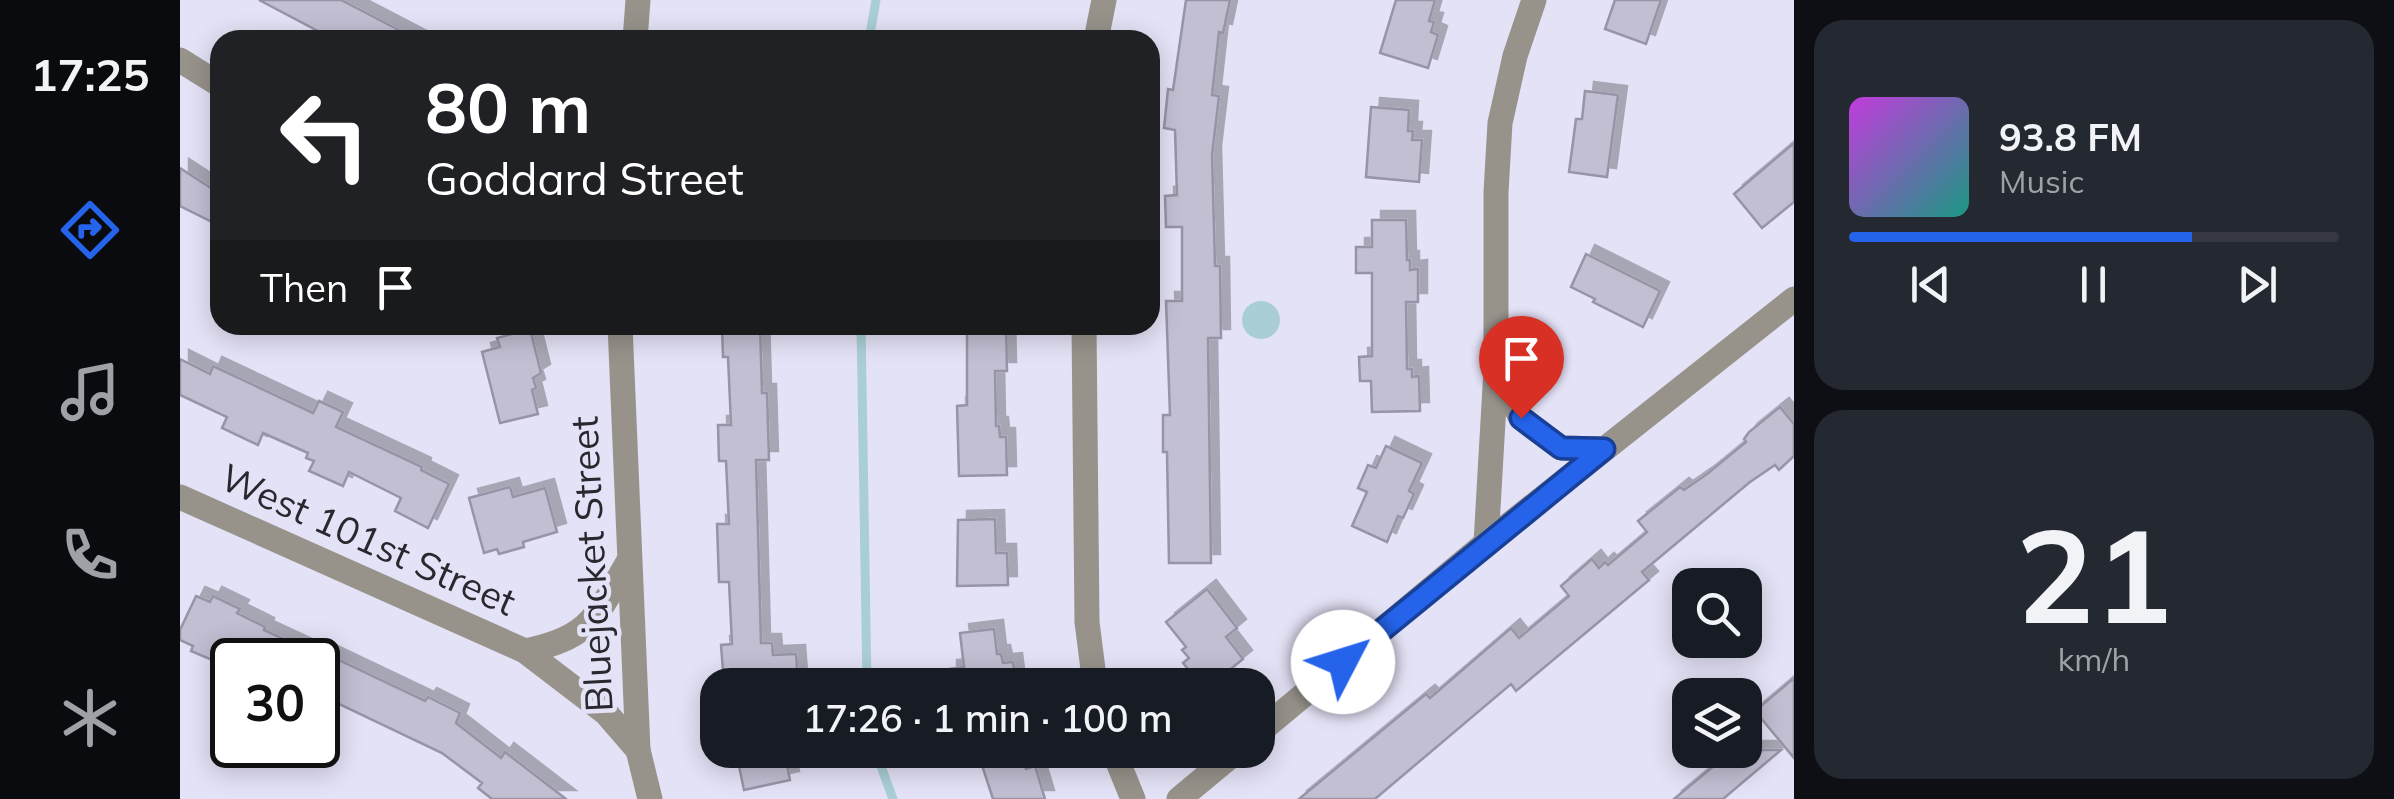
<!DOCTYPE html>
<meta charset="utf-8">
<style>
body{margin:0;font-family:Mulish,sans-serif;background:#242831;color:#f1f3f6;height:100vh;display:flex;flex-direction:column;font-size:38px;white-space:nowrap}
*{box-sizing:border-box;margin:0}
p{font-size:32px;color:#9ea1a6}
.icon{flex:none;width:55px;height:55px;fill:none;stroke:currentColor;stroke-width:2;stroke-linecap:round;stroke-linejoin:round}
.map{position:relative;flex:1;overflow:hidden}
.side{display:flex;flex-direction:column;gap:20px;padding:20px;background:#0d0f14;width:600px}
.side>*{flex:none}
.hud{position:absolute;left:30px;top:30px;width:950px;height:305px;border-radius:30px;box-shadow:0 5px 25px #0003;background:#202124;color:#fff;overflow:hidden}
.buttons{position:absolute;left:1492px;top:568px;display:grid;gap:20px}
.buttons a{display:grid;place-items:center;width:90px;height:90px;border-radius:20px;background:#171b24;box-shadow:0 5px 25px #0003;font-size:50px}
.speed{position:absolute;left:30px;top:638px;display:flex;gap:20px;font-size:50px;font-weight:700;text-align:center}
.speed>*{display:grid;place-content:center;width:130px;height:130px;border-radius:50%;background:#171b24;box-shadow:0 5px 25px #0003;line-height:1}
.speed .limit{border:5px solid #111;border-radius:15px;background:#fff;color:#111}
.pin{position:absolute;display:grid;place-items:center;width:85px;height:85px;color:#fff;margin:-102px -42px;border-radius:50% 50% 50% 0;rotate:-45deg;box-shadow:0 0 10px #0007}
.pin .icon{rotate:45deg}
.me{position:absolute;width:110px;margin:-55px;rotate:50deg;stroke-linejoin:round;filter:drop-shadow(0 0 8px #0008)}
.turn{display:flex;align-items:center;gap:35px;height:210px;padding:0 50px;font-size:45px}
.turn .icon{width:130px;height:130px;stroke-width:2.5}
.turn b{display:block;font-size:70px;line-height:85px}
.then{display:flex;align-items:center;height:95px;padding:0 50px;background:#0003;gap:20px;font-size:38px}
.side .widget{flex:1;display:flex;flex-direction:column;justify-content:center;gap:15px;min-width:0;padding:0 35px;border-radius:30px;background:#242831}
.side .dial{align-items:center;gap:0}
.dial b{font-size:130px;line-height:1}
.song{display:flex;align-items:center;gap:30px}
.cover{width:120px;height:120px;border-radius:15px;background:linear-gradient(135deg,hsl(290 70% 55%),hsl(170 70% 35%))}
.played{height:10px;border-radius:5px;background:linear-gradient(90deg,#2563eb 70%,#363941 70%)}
.keys{display:flex;justify-content:space-around;direction:ltr}
.trip{position:absolute;left:520px;top:668px;width:575px;height:100px;border-radius:30px;background:#171b24;box-shadow:0 5px 25px #0003;font-weight:600;line-height:100px;text-align:center}
main{display:flex;flex:1;min-height:0}
.tabs{display:flex;flex-direction:column;width:180px;justify-content:space-around;align-items:center;background:#090b0e;color:#9ea1a6}
.tabs .icon{width:70px;height:70px}
.tabs .selected{color:#2563eb}
.tabs b{font-size:45px;color:#f1f3f6}
.map>svg:first-child{display:block}
.water{fill:#a9cfd5}
.lines{fill:none;stroke-linecap:round;stroke-linejoin:round}
.stream{stroke:#a9cfd5;stroke-width:9}
.building{fill:#c2bfd3;stroke:#9694a6;stroke-width:2.5;filter:url(#shadow)}
.minor{stroke:#97938b;stroke-width:25}
.route-casing{stroke:#184099;stroke-width:25}
.route{stroke:#2563eb;stroke-width:18}
.labels{text-anchor:middle;stroke-width:9;stroke-linejoin:round;paint-order:stroke}
.street-label{font-size:38px;fill:#29282f;stroke:#e4e2f6}
</style>
<main>
<nav class="tabs">
<b>17:25</b>
<svg class="icon selected" aria-label="directions" viewBox="0 0 24 24"><path d="M12 3l9 9-9 9-9-9zM9 14v-3h6M13 9l2 2-2 2"/></svg>
<svg class="icon" aria-label="music" viewBox="0 0 24 24"><path d="M9 18V5l10-2v13"/><circle cx="6" cy="18" r="3"/><circle cx="16" cy="16" r="3"/></svg>
<svg class="icon" aria-label="phone" viewBox="0 0 24 24"><path d="M5 4h4l2 5-3 2q2 4 5 5l2-3 5 2v4C11 20 4 13 5 4z"/></svg>
<svg class="icon" aria-label="climate" viewBox="0 0 24 24"><path d="M12 3v18M4 7l16 10M4 17L20 7"/></svg>
</nav>
<div class="map">
<svg width="1614" height="799" viewBox="0 0 1614 799">
<defs>
<filter id="shadow"><feDropShadow dx="9" dy="-9" stdDeviation="0" flood-color="#0004"/></filter>
</defs>
<rect width="100%" height="100%" fill="#e4e2f6"/>
<!-- water -->
<circle class="water" cx="1081" cy="320" r="19"/>
<g class="lines">
<!-- stream -->
<g class="stream">
<polyline points="689,40 696,0"/>
<polyline points="681,325 687,685"/>
<polyline points="695,750 713,799"/>
</g>
</g>
<!-- building -->
<g class="building">
<polygon points="79,0 161,0 238,40 155,40"/>
<polygon points="1006,0 1050,0 1043,33 1039,32 1032,95 1039,96 1032,155 1035,266 1040,266 1041,338 1028,338 1031,563 989,563 987,452 983,452 983,415 990,415 986,301 1002,301 1002,227 986,227 985,196 997,195 995,130 984,128 988,89 993,90"/>
<polygon points="1216,0 1255,0 1249,21 1254,22 1251,32 1258,35 1248,68 1200,53"/>
<polygon points="1435,0 1481,0 1466,44 1425,29"/>
<polygon points="1405,91 1438,95 1427,177 1389,172 1396,119 1402,119"/>
<polygon points="1191,107 1229,110 1228,131 1233,131 1232,140 1242,140 1239,182 1186,177"/>
<polygon points="1614,143 1614,202 1582,228 1554,194"/>
<polygon points="0,168 40,194 40,226 0,206"/>
<polygon points="1192,220 1226,220 1227,260 1230,260 1230,270 1238,269 1238,302 1226,302 1227,369 1232,369 1232,377 1239,376 1240,411 1192,412 1191,381 1180,381 1179,357 1192,356 1192,273 1176,273 1176,247 1192,247"/>
<polygon points="1406,254 1480,291 1463,327 1413,302 1415,299 1391,287"/>
<polygon points="542,325 580,325 582,393 587,393 589,460 576,460 581,643 592,643 593,655 616,654 618,680 544,684 541,645 552,644 549,582 539,582 537,524 549,524 546,461 539,461 538,425 551,425 548,357 543,357"/>
<polygon points="787,325 826,325 827,371 815,371 816,426 819,426 820,437 826,437 827,475 779,476 777,406 787,405"/>
<polygon points="350,329 361,373 353,378 356,388 352,390 358,414 320,423 302,352 320,347 317,338"/>
<polygon points="0,359 30,374 33,366 133,413 139,401 163,412 156,427 242,467 241,470 269,484 248,528 215,511 221,498 169,472 163,486 129,471 134,461 126,458 128,453 83,433 78,445 42,428 47,417 0,395"/>
<polygon points="1600,407 1614,424 1614,456 1599,470 1595,465 1570,482 1462,572 1469,580 1336,691 1331,684 1195,799 1119,799 1246,694 1250,698 1331,628 1339,638 1389,596 1381,586 1412,559 1419,568 1425,562 1428,565 1467,532 1458,521 1500,487 1504,490 1527,474 1566,442 1564,439 1569,432"/>
<polygon points="1206,446 1242,463 1229,491 1234,494 1223,518 1218,516 1207,542 1172,526 1187,492 1178,488 1188,465 1196,468"/>
<polygon points="330,487 333,497 365,488 377,532 343,542 344,547 319,554 317,549 304,553 289,498"/>
<polygon points="815,519 816,553 827,553 828,585 777,586 778,520"/>
<polygon points="1027,589 1057,628 1046,637 1063,659 1031,685 1021,685 1003,663 1009,658 1002,650 1006,647 986,622"/>
<polygon points="16,596 30,602 33,596 60,609 57,613 85,627 84,630 138,655 138,650 245,701 248,697 280,713 276,723 321,758 325,752 386,799 312,799 298,788 302,783 262,753 138,694 138,660 50,660 36,653 32,660 11,651 13,646 0,640 0,630"/>
<polygon points="814,629 817,654 821,654 823,663 833,662 836,685 768,685 768,669 784,667 780,633"/>
<polygon points="1614,678 1614,758 1575,711"/>
<polygon points="584,750 604,750 610,780 564,790 557,756"/>
<polygon points="797,750 835,750 846,769 855,766 865,799 813,799"/>
<polygon points="1553,750 1601,750 1543,799 1494,799"/>
</g>
<g class="lines">
<!-- minor -->
<g class="minor">
<polyline points="455,40 458,0"/>
<polyline points="916,40 924,0"/>
<polyline points="0,60 40,85"/>
<polyline points="440,325 458,750 470,799"/>
<polyline points="904,325 907,622 915,685"/>
<polyline points="1316,369 1341,418 1381,448 1424,449"/>
<polyline points="0,497 345,651 426,713 458,750"/>
<polyline points="1306,543 1316,369 1316,192 1320,123 1335,56 1354,0"/>
<path d="M345,651C411,638 416,616 448,562"/>
<polyline points="1078,733 1306,543 1614,299"/>
<polyline points="933,750 953,799"/>
<polyline points="999,799 1058,750"/>
</g>
</g>
<g class="lines">
<!-- route casing -->
<g class="route-casing">
<polyline id="route" points="1163,662 1424,449 1381,448 1341,418"/>
</g>
<!-- route -->
<use href="#route" class="route"/>
</g>
<g class="labels">
<!-- street labels -->
<g class="street-label">
<text transform="translate(188 540) rotate(24)" y="13">West 101st Street</text>
<text transform="translate(412 564) rotate(-93)" y="13">Bluejacket Street</text>
</g>
</g>
</svg>
<div class="buttons">
<a><svg class="icon" aria-label="search" viewBox="0 0 24 24"><circle cx="10" cy="10" r="6"/><path d="M15 15l6 6"/></svg></a>
<a><svg class="icon" aria-label="layers" viewBox="0 0 24 24"><path d="M12 4l9 5-9 5-9-5zM3 14l9 5 9-5"/></svg></a>
</div>
<div class="speed"><div class="limit">30</div></div>
<div class="pin" style="left:1341px;top:418px;background:#d93025"><svg class="icon" aria-label="arrive" viewBox="0 0 24 24"><path d="M6 21V4h12l-3 4 3 4H6"/></svg></div>
<svg class="me" style="left:1163px;top:662px" viewBox="-20 -20 40 40"><circle r="19" fill="#fff"/><path d="M0-13L10 11 0 6-10 11z" fill="#2563eb"/></svg>
<div class="trip">17:26 · 1 min · 100 m</div>
<div class="hud">
<div class="turn"><svg class="icon" aria-label="left" viewBox="0 0 24 24"><path d="M17 20v-9H6M10 6l-5 5 5 5"/></svg><div><b>80 m</b>Goddard Street</div></div>
<div class="then">Then<svg class="icon" aria-label="arrive" viewBox="0 0 24 24"><path d="M6 21V4h12l-3 4 3 4H6"/></svg></div>
</div>
</div>
<section class="side">
<div class="widget">
<div class="song"><i class="cover"></i><div><b>93.8 FM</b><p>Music</p></div></div>
<div class="played"></div>
<div class="keys"><svg class="icon" aria-label="previous" viewBox="0 0 24 24"><path d="M18 5L8 12l10 7zM5 5v14"/></svg><svg class="icon" aria-label="pause" viewBox="0 0 24 24"><path d="M8 5v14M16 5v14"/></svg><svg class="icon" aria-label="next" viewBox="0 0 24 24"><path d="M6 5l10 7-10 7zM19 5v14"/></svg></div>
</div>
<div class="widget dial"><b>21</b><p>km/h</p></div>
</section>
</main>
